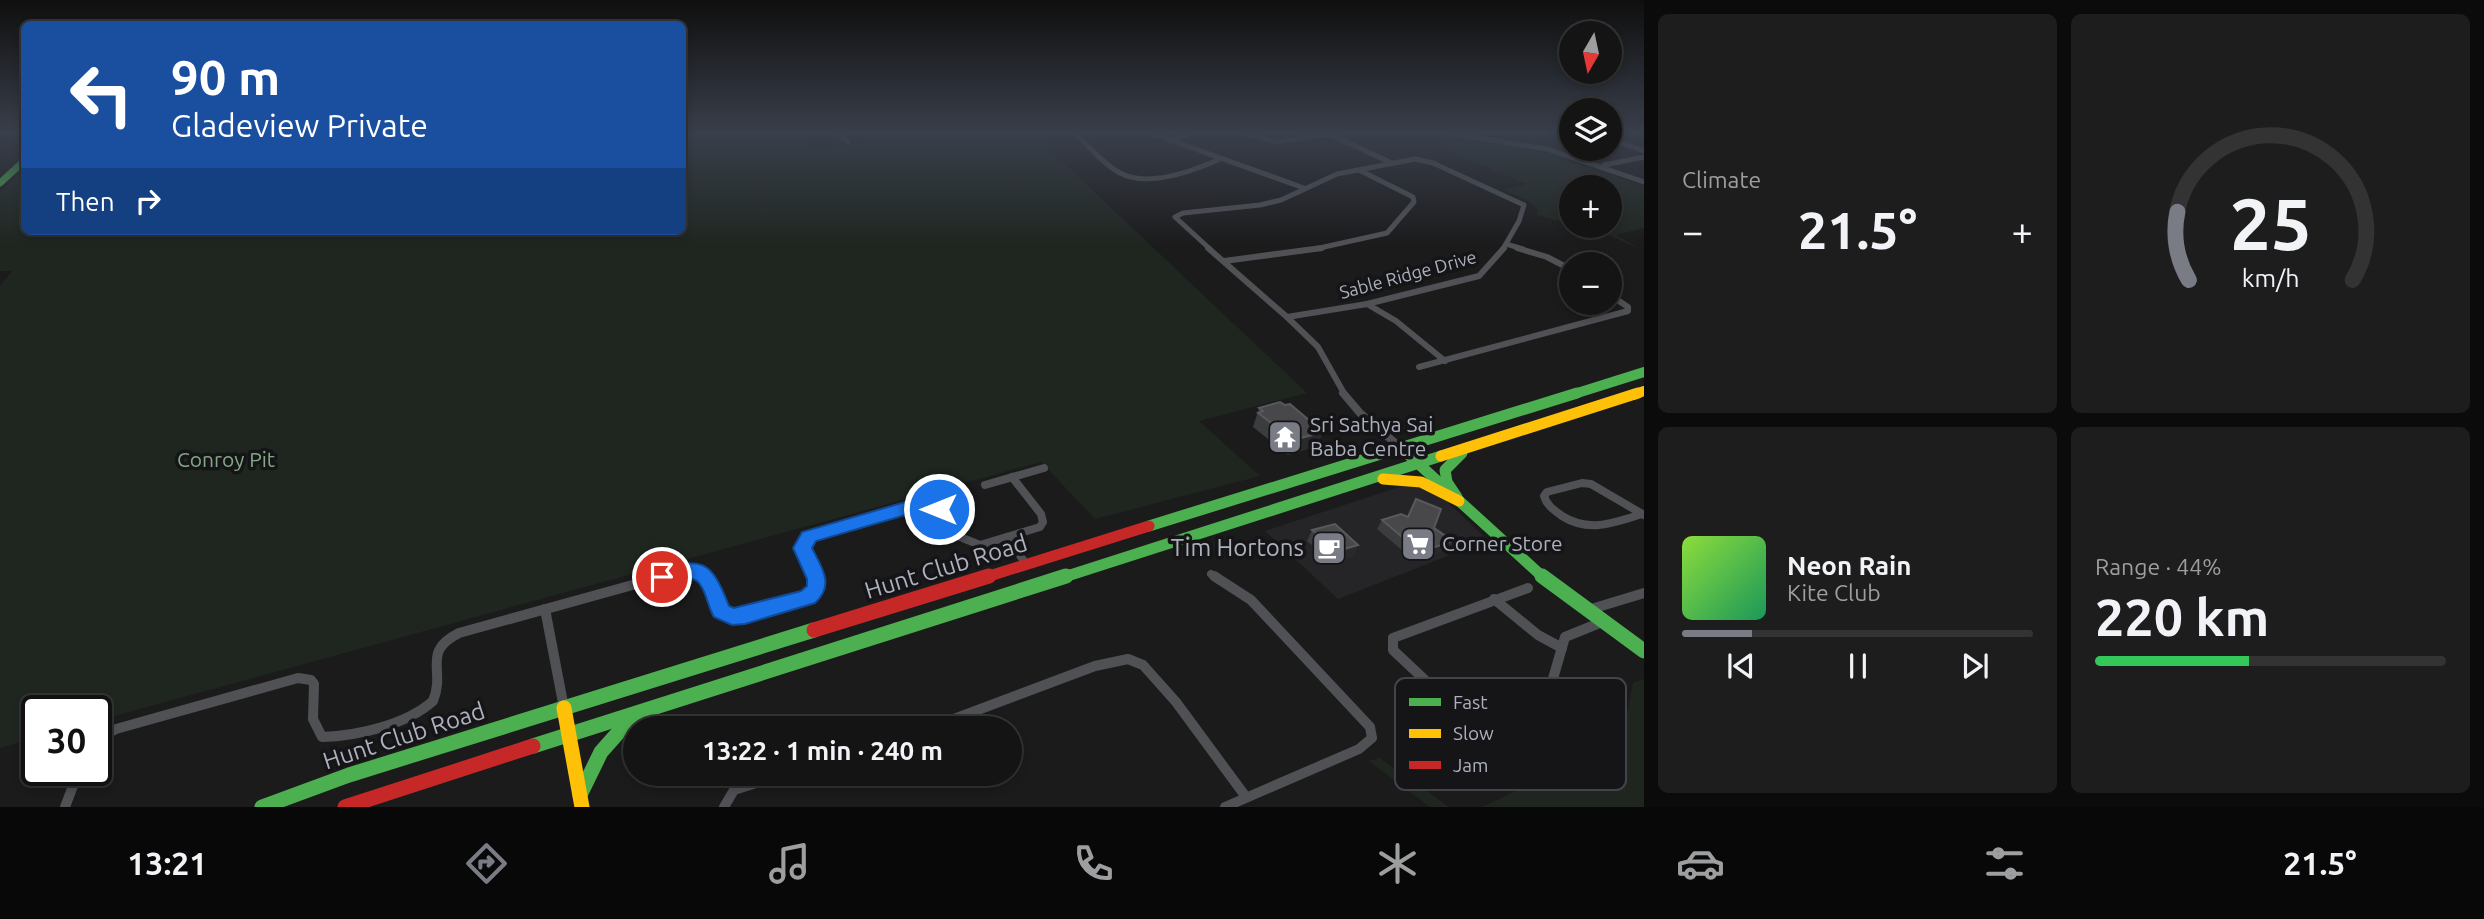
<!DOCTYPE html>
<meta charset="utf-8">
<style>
body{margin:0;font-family:Ubuntu,sans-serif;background:#1d1d1e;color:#f1f3f6;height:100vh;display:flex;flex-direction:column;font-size:26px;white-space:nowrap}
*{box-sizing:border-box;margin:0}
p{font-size:23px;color:#9d9ea0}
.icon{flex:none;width:38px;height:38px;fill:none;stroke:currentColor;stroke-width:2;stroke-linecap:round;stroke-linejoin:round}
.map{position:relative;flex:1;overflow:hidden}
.sheet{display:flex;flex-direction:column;gap:14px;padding:14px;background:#0b0b0c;width:840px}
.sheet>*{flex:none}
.top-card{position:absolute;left:21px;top:21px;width:665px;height:214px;border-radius:10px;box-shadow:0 4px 10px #0003,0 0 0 2px #333334;background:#1a4fa0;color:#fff;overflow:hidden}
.needle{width:46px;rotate:189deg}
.tools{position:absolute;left:1559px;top:21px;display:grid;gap:14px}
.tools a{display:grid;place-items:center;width:63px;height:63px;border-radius:50%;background:#141415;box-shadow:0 4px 10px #0003,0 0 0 2px #333334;font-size:35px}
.speed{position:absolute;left:21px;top:695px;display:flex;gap:14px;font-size:35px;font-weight:700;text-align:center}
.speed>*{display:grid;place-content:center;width:91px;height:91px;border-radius:50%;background:#141415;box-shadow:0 4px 10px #0003,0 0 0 2px #333334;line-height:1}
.speed .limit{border:4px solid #111;border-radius:10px;background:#fff;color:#111}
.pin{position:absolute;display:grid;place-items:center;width:60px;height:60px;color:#fff;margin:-30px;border:4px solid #fff;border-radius:50%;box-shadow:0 2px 7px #0007}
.me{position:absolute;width:77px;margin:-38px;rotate:270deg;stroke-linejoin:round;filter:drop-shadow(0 0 5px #0008)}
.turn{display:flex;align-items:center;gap:24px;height:147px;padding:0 35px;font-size:32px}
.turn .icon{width:91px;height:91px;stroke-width:2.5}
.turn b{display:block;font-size:49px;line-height:60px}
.then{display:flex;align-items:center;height:66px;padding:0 35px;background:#0003;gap:14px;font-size:26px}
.big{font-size:52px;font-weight:700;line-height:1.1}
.sheet .widget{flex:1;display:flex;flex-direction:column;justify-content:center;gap:10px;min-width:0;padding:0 24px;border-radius:10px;background:#1d1d1e}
.sheet .dial{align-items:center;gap:0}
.dial svg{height:182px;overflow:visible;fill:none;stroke:#333334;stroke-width:7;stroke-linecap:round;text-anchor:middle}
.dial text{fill:#f1f3f6;stroke:none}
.song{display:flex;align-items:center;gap:21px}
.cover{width:84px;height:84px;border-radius:10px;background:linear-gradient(135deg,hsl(90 70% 55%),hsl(150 70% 35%))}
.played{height:7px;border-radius:4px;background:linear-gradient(90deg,#797c85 20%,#333334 20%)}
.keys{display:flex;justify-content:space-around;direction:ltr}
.heat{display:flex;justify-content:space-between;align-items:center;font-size:38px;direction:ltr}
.charge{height:10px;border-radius:5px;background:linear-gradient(90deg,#34c759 44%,#333334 0)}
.sheet .tiles{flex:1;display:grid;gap:14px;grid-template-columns:repeat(2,1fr)}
.trip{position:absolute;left:623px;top:716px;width:399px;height:70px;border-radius:35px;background:#141415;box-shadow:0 4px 10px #0003,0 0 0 2px #333334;font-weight:700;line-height:70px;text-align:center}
.tab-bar{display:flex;height:112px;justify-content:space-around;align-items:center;background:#080808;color:#9d9ea0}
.tab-bar .icon{width:49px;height:49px}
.tab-bar .current{color:#797c85}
.tab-bar b{font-size:32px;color:#f1f3f6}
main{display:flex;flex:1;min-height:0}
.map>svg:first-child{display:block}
.built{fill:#252528}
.green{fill:#1f2620}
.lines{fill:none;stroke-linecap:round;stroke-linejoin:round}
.street-far3{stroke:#4f5155;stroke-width:5}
.street-far2{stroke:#4f5155;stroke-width:6}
.street-far1{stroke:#4f5155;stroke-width:8}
.street{stroke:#4f5155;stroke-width:10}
.fast-far3{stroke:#4caf50;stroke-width:7}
.fast-far2{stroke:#4caf50;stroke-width:10}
.fast-far1{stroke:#4caf50;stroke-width:11}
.fast{stroke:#4caf50;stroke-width:15}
.slow-far2{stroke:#ffc107;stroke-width:10}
.slow-far1{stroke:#ffc107;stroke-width:11}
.slow{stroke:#ffc107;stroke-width:15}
.jam-far1{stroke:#c62828;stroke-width:11}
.jam{stroke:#c62828;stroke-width:15}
.wall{fill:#3b3c3e}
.shaded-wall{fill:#29292a}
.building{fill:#48484b;stroke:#57595d;stroke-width:2}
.route{fill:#1a73e8;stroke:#114b97;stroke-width:2}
.labels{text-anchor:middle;stroke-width:7;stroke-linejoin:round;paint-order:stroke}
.far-street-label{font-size:18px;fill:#acb1bd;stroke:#151518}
.poi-label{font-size:21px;fill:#acb1bd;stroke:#151518;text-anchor:start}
.park-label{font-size:21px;fill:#83a885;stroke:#151518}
.near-poi-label{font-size:24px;fill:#acb1bd;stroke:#151518;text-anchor:end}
.near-street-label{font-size:24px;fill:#acb1bd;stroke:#151518}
.key{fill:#151518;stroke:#42444a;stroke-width:2}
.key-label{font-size:19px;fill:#acb1bd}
</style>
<main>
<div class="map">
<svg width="1644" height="807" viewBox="0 0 1644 807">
<rect width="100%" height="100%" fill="#1b1b1c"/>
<!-- built -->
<polygon class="built" points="1408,484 1439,494 1488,540 1338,599 1265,531"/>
<!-- green -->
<g class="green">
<polygon points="683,133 798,133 814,150 937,133 1032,133 1307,393 1199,421 1260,476 1095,519 1041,462 96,721 96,710 37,710 37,737 0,748 0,286 12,271 0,271 0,192 24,170 24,231 682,231"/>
<polygon points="1443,135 1546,152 1644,187 1644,228 1616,235 1644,251 1598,230 1577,226 1610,226 1610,187 1572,187 1571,224 1536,215 1538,210 1528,201 1504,190 1526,184 1446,150"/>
<polygon points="1644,679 1644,807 1482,807 1622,740 1633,683"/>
<polygon points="1380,758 1449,807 1430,807 1369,761"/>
</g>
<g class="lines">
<!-- street-far3 -->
<g class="street-far3">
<polyline points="838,133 848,142"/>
<path d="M1075,133C1089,146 1103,164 1120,173C1148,188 1193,171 1220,159"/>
<polyline points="1151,133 1304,188"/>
<polyline points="1244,133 1276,142 1334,133"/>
<polyline points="1448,133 1547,149 1644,182"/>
<polyline points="1329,134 1392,163"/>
<polyline points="1610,139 1644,151"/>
<polyline points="1170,141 1189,133"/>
<polyline points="1604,165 1644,157"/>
<polyline points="1506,244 1523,249"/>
<polyline points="1210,249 1175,217 1183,213 1260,205 1281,200 1337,174 1415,159 1433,163 1524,205 1519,221 1503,249"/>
<polyline points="1315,249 1387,233 1414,202 1413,197 1359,170"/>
</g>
<!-- street-far2 -->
<g class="street-far2">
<polyline points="1208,248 1287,317"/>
<polyline points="1517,248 1547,257 1572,270"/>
<polyline points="1224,261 1322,248"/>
<polyline points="1367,304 1396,321 1445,361"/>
<polyline points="1287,317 1318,347 1345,395"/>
<polyline points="1287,317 1367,304 1479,276 1504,248"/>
<polyline points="1419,367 1628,311 1628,307 1610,295"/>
</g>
<!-- street-far1 -->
<g class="street-far1">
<polyline points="1343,393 1360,413 1400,447"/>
<polyline points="985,485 1044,468"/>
<path d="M1642,514C1614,523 1589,533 1562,516C1554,510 1547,506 1544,496L1547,492L1582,483L1591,484L1644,515"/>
<polyline points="1007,537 1026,564"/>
<polyline points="1211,574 1216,578"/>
<polyline points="659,578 686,570 705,578"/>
<polyline points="816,578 803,548 809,537 919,505 938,509 960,537 980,545 1040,527 1043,522 1041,514 1012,477"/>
</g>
<!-- street -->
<g class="street">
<path d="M703,576L710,584L721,611C744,625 796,603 817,590L816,576"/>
<polyline points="1214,576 1251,600 1370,727 1372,738 1359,749 1225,807"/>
<polyline points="1528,588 1393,638 1393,650 1462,715 1482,721 1546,694 1550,689 1565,637 1602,622"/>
<polyline points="1494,599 1538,635 1562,648"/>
<polyline points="545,609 564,708"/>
<polyline points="1588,610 1644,593"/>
<polyline points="930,728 1095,666 1128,659 1143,665 1176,702 1246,797"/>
<path d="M96,739L116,729L298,678L311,680L314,684L313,719L322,737C357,736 406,725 433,701C446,670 421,652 459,633L665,576"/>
<polyline points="65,807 79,770"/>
<polyline points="724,807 734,790 784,774"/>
</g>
<!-- fast-far3 -->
<polyline class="fast-far3" points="0,183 24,161"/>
<!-- fast-far2 -->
<polyline class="fast-far2" points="1571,395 1644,372"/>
<!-- fast-far1 -->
<g class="fast-far1">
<polyline points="1400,447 1544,578"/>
<polyline points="1457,497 1447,482 1445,470 1462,453"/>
<polyline points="1149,526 1577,393"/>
<polyline points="1061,578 1441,456"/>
</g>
<!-- fast -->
<g class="fast">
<polyline points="1542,576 1644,651"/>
<polyline points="533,746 1066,576"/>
<polyline points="580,795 601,752 633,716"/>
<polyline points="262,807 349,775 814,630"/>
</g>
<!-- slow-far2 -->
<polyline class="slow-far2" points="1633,395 1644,391"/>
<!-- slow-far1 -->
<g class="slow-far1">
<polyline points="1441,456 1638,393"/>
<polyline points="1383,479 1421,482 1459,501"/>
</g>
<!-- slow -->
<polyline class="slow" points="564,708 582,807"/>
<!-- jam-far1 -->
<polyline class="jam-far1" points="983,578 1149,526"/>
<!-- jam -->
<g class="jam">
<polyline points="814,630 989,576"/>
<polyline points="345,807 533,746"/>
</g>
</g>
<!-- wall -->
<g class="wall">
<polygon points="1259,408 1323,432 1317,446 1288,455 1253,427"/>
<polygon points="1416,499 1434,528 1453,541 1447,549 1421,559 1403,551 1377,529 1382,520 1407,517"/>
<polygon points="1312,530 1358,545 1353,556 1333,562 1307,541"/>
</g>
<!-- shaded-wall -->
<g class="shaded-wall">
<polygon points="1323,432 1317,446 1288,455 1294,440"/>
<polygon points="1453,541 1447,549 1421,559 1426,550"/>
<polygon points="1358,545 1353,556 1333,562 1338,551"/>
</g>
<!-- building -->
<g class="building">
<polygon points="1280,402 1285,405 1290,404 1323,432 1294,440 1258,413 1263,411 1259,408"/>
<polygon points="1416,499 1441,509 1434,528 1453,541 1426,550 1408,542 1382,520 1401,514 1408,517"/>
<polygon points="1335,524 1358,545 1338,551 1312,530"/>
</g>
<!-- sky -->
<linearGradient id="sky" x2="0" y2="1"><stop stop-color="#0f0f0f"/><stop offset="0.54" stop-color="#393f4b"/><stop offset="1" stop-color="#393f4b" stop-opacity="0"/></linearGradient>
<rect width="1644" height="246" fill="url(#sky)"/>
<!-- route -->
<path class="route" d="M919,498L945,505L948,509L945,514L939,516L919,511L816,541L812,548C822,568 835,585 815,603L745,624L732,625L714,617C708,607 707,595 701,586C692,569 669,587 655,582L652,577L655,571C703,556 711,560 729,606L734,608L801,591L807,586V579L793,548L802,532Z"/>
<!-- icons -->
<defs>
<g id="temple-square" transform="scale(1.75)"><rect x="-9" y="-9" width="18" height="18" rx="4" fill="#797c85" stroke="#151518"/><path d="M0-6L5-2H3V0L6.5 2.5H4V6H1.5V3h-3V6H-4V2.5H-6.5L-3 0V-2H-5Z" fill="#fff"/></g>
<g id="supermarket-square" transform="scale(1.75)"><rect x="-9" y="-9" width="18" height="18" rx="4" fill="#797c85" stroke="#151518"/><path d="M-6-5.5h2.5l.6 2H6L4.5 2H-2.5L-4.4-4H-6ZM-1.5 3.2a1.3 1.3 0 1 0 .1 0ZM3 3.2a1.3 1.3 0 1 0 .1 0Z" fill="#fff"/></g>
<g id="cafe-square" transform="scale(1.75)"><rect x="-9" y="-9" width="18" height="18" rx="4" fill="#797c85" stroke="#151518"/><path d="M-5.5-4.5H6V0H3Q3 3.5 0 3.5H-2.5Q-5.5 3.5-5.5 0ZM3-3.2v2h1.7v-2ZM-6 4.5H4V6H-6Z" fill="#fff"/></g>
</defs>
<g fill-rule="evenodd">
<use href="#temple-square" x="1285" y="437"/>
<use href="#supermarket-square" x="1418" y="544"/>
<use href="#cafe-square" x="1329" y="548"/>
</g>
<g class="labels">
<!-- far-street labels -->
<g class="far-street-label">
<text transform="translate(1408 275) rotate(-15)" y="6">Sable Ridge Drive</text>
</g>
<!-- poi labels -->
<g class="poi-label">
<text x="1310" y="432">Sri Sathya Sai<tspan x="1310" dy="24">Baba Centre</tspan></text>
<text x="1442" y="551">Corner Store</text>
</g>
<!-- park labels -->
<g class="park-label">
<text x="226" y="467">Conroy Pit</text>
</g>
<!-- near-poi labels -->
<g class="near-poi-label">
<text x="1304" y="556">Tim Hortons</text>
</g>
<!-- near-street labels -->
<g class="near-street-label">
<text transform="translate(946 567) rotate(-17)" y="8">Hunt Club Road</text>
<text transform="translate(404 736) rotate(-18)" y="8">Hunt Club Road</text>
</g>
</g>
<!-- legend -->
<rect x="1395" y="678" width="231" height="112" rx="10" class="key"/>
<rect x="1409" y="698" width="32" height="8" fill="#4caf50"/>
<rect x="1409" y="729" width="32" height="9" fill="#ffc107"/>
<rect x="1409" y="761" width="32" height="8" fill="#c62828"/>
<g class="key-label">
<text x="1453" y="709">Fast</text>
<text x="1453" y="740">Slow</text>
<text x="1453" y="772">Jam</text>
</g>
</svg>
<div class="tools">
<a><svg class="needle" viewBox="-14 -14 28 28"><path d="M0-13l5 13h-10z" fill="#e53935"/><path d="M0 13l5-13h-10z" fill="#9d9ea0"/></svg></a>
<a><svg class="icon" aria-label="layers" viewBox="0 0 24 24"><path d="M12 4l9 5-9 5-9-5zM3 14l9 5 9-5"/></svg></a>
<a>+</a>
<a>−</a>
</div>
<div class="speed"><div class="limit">30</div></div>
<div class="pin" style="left:662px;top:577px;background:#d93025"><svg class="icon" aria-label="arrive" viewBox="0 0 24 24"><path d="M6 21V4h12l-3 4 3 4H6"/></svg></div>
<svg class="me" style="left:939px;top:509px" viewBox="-20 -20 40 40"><circle r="17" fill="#1a73e8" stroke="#fff" stroke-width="3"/><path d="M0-11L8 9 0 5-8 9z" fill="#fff"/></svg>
<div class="trip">13:22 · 1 min · 240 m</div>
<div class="top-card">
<div class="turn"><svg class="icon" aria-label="left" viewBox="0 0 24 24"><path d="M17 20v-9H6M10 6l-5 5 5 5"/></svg><div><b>90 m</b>Gladeview Private</div></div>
<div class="then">Then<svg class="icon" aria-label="right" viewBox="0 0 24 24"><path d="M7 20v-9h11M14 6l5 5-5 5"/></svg></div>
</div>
</div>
<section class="sheet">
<div class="tiles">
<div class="widget"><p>Climate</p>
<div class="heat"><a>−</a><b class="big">21.5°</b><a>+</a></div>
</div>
<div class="widget dial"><svg viewBox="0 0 100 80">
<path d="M14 69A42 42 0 1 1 86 69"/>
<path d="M14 69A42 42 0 0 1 9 39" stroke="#797c85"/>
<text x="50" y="56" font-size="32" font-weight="700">25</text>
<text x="50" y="72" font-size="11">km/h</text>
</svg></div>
<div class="widget">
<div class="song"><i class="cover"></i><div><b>Neon Rain</b><p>Kite Club</p></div></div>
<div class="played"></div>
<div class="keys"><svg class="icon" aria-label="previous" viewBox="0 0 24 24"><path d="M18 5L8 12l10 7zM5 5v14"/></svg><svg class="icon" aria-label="pause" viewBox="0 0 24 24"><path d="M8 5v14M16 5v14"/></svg><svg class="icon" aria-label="next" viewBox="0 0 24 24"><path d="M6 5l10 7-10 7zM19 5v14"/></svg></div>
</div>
<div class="widget"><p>Range · 44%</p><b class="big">220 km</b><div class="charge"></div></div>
</div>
</section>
</main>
<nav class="tab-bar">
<b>13:21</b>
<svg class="icon current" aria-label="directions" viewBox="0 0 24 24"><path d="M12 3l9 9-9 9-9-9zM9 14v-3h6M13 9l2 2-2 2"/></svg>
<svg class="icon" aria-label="music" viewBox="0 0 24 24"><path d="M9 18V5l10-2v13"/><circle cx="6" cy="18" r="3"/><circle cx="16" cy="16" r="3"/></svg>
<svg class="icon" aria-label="phone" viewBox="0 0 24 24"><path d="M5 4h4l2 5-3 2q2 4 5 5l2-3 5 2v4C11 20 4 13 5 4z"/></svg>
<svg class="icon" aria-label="climate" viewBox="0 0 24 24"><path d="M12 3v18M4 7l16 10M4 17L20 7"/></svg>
<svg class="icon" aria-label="car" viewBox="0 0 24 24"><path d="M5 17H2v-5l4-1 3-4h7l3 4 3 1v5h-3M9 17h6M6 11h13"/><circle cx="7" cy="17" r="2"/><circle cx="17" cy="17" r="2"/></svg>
<svg class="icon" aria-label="filters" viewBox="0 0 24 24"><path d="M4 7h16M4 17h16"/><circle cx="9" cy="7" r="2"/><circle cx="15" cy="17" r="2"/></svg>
<b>21.5°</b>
</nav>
